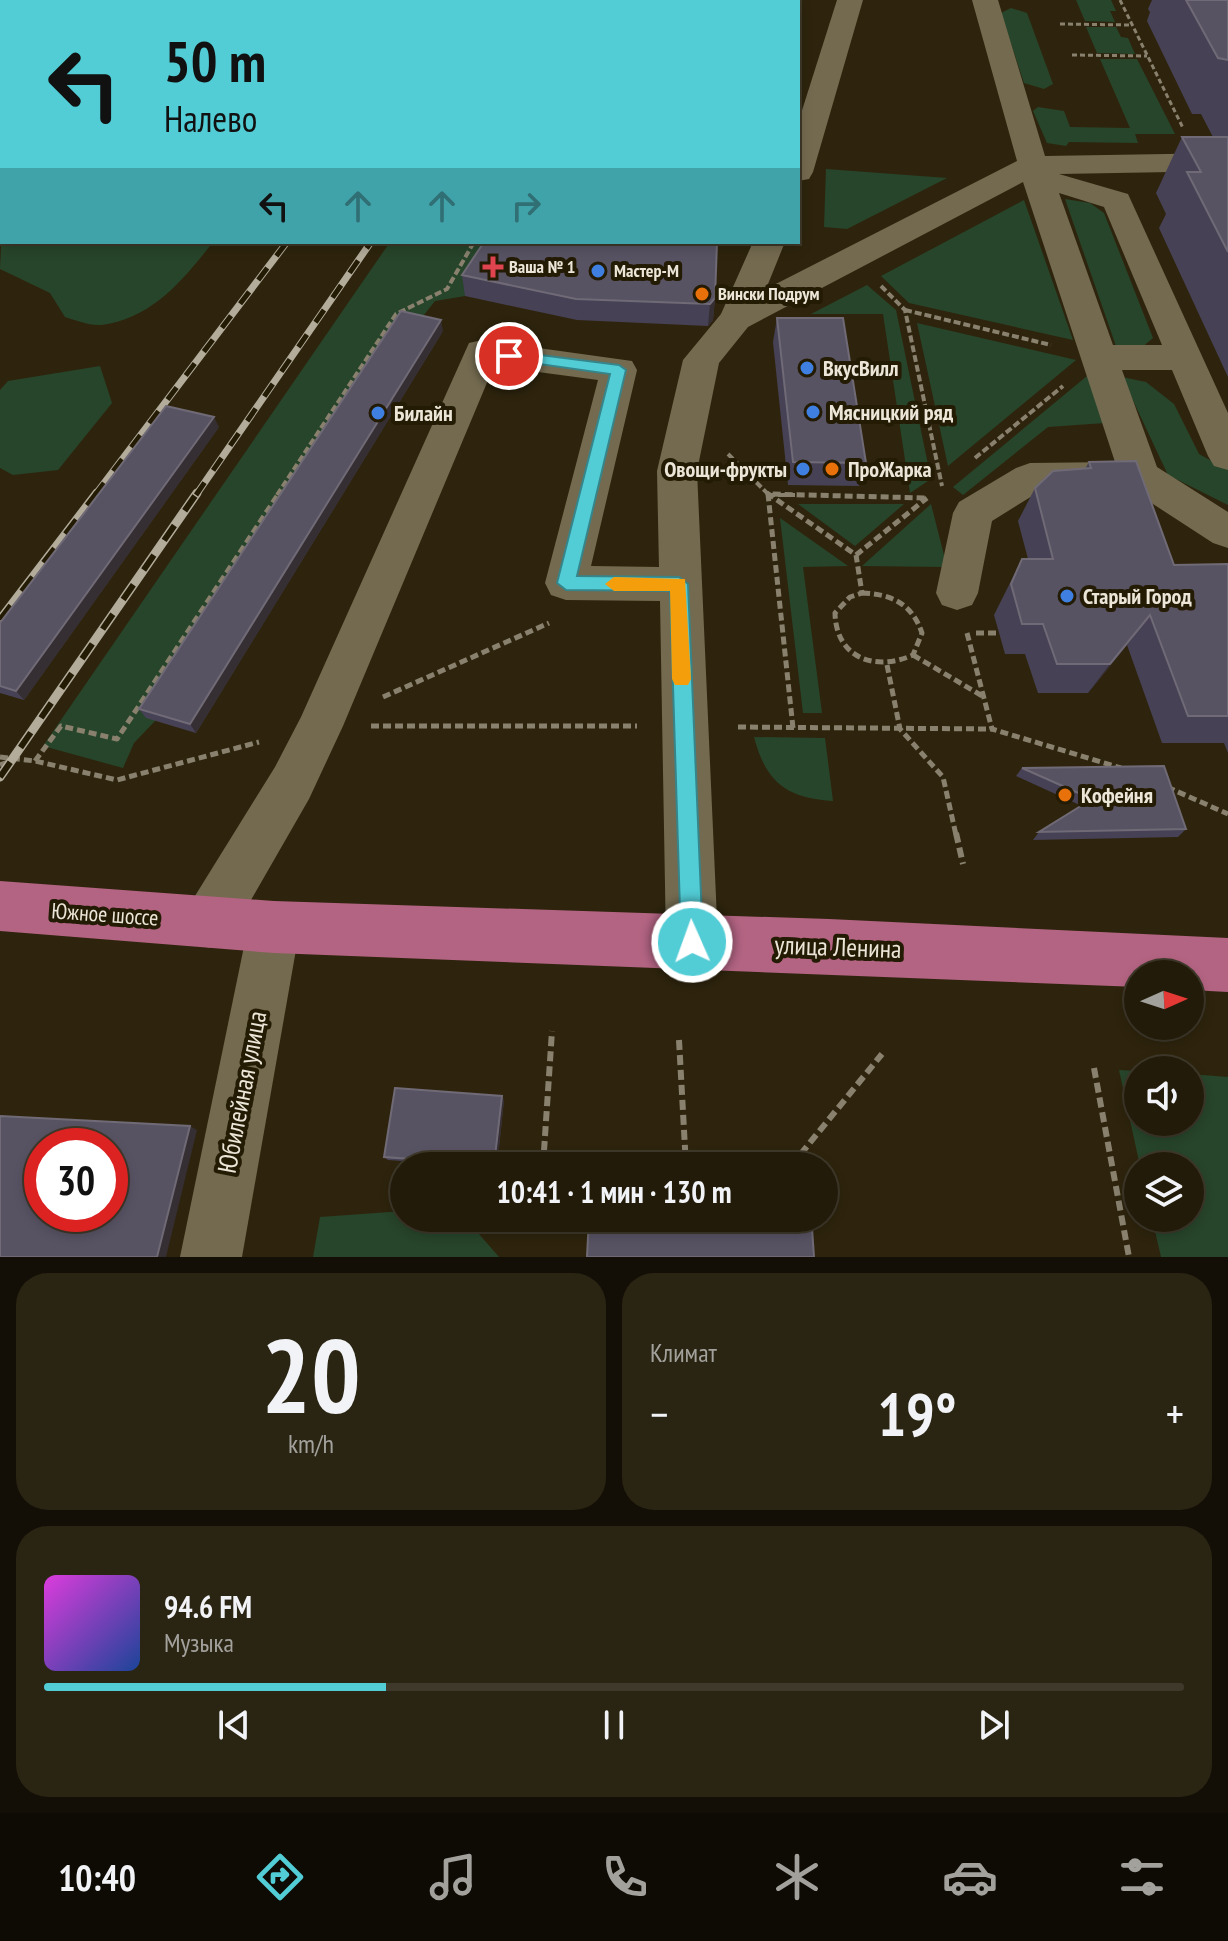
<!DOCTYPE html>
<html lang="ru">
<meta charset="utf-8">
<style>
body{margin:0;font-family:"PT Sans Narrow",sans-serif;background:#2a2413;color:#f1f3f6;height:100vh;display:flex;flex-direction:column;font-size:30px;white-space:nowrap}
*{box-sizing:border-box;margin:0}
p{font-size:26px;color:#a2a19c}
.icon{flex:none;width:44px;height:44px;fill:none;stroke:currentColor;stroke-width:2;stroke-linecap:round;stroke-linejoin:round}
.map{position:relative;height:1257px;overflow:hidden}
.sheet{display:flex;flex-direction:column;gap:16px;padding:16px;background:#130f06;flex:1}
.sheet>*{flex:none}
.banner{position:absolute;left:0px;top:0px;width:800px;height:244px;box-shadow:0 4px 12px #0003,0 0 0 2px #3f392b;background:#52ccd5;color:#111;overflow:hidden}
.needle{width:52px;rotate:87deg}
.fabs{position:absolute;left:1124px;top:960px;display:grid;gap:16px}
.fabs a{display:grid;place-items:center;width:80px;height:80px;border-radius:50%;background:#221b0a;box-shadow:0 4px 12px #0003,0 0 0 2px #3f392b;font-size:40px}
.speed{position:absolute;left:24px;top:1128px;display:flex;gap:16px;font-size:40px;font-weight:700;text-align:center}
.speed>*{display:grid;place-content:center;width:104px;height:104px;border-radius:50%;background:#221b0a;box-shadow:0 4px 12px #0003,0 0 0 2px #3f392b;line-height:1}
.speed .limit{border:12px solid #d22;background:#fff;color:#111}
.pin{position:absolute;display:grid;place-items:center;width:68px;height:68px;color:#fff;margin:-34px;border:4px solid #fff;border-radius:50%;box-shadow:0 2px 8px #0007}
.me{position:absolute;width:88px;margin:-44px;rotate:358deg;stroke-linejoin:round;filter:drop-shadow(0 0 6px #0008)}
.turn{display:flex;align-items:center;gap:28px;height:168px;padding:0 32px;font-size:36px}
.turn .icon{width:104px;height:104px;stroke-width:2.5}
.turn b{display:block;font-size:56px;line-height:68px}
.lanes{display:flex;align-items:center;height:76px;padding:0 32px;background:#0003;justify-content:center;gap:40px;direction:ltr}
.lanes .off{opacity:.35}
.big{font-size:60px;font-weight:600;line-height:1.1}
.sheet .card{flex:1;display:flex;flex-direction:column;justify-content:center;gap:12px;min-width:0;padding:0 28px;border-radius:32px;background:#2a2413}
.sheet .dial{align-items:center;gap:0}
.dial b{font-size:104px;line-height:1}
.song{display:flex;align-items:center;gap:24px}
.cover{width:96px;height:96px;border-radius:12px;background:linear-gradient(135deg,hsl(300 70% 55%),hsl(220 70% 35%))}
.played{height:8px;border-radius:4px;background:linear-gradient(90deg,#52ccd5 30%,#3f392b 30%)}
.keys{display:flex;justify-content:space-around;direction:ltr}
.heat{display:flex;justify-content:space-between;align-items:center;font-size:44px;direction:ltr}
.sheet .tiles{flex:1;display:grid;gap:16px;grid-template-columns:1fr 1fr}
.card:last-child{grid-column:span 2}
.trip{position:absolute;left:390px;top:1152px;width:448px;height:80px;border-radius:40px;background:#221b0a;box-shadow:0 4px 12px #0003,0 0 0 2px #3f392b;font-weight:600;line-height:80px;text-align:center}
.tab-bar{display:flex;height:128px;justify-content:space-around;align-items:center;background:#0e0b04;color:#a2a19c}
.tab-bar .icon{width:56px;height:56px}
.tab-bar .selected{color:#52ccd5}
.tab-bar b{font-size:36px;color:#f1f3f6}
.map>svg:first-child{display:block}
.green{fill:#27452a}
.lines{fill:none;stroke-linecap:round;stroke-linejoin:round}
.path-far3{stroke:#89816e;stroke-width:3;stroke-dasharray:5 3;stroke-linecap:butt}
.path-far2{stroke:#89816e;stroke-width:4;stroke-dasharray:7 3;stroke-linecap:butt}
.path-far1{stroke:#89816e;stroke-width:5;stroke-dasharray:8 4;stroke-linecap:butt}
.path{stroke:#89816e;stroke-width:6;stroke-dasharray:10 5;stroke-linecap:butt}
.minor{fill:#746a50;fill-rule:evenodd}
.major{fill:#b36482;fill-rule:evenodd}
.rail-far1-casing{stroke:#b3ac9b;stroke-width:7}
.rail-casing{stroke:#b3ac9b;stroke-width:9}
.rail-far1{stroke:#241b04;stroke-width:5;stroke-dasharray:15;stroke-linecap:butt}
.rail{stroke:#241b04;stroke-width:6;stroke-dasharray:18;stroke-linecap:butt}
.wall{fill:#464155}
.shaded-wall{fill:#352e32}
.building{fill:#585363;stroke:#6f6a75;stroke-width:2;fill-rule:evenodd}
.route{fill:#52ccd5;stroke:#35858a;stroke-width:2}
.slow{fill:#f59e0b}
.health-dot{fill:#e0444e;stroke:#241b04;stroke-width:3}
.shop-dot{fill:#3f7fe0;stroke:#241b04;stroke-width:3}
.food-dot{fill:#e8710a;stroke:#241b04;stroke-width:3}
.labels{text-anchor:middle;stroke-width:8;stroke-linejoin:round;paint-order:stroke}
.far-poi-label{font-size:18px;font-weight:bold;fill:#ece6d8;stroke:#241b04;text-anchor:start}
.poi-label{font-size:22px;font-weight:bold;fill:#ece6d8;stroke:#241b04;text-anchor:start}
.street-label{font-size:22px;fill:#ece6d8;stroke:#241b04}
.near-street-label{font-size:26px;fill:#ece6d8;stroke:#241b04}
</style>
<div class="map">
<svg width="1228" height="1257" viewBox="0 0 1228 1257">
<rect width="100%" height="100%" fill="#2e240d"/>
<!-- green -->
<g class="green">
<polygon points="1076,0 1111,0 1116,11 1110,11 1115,22 1085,21"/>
<polygon points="1011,8 1027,13 1053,84 1044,89 1024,83 1001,13"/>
<polygon points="1086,27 1116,27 1121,37 1128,38 1135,54 1097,53"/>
<polygon points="1100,59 1137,59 1175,134 1135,134 1138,143 1069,142 1066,146 1047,143 1033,111 1038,107 1064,111 1070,127 1130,128"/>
<polygon points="826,169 947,178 847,229 824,227"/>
<polygon points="1065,199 1090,203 1104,213 1153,338 1141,348 1117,349"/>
<polygon points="1024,200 1073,340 909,303 881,276"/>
<path d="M2,226V242H213C184,279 152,319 101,325C90,326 75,320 65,317L50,293L0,269Z"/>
<polygon points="390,242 500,242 465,296 435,301 416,325 155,721 134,743 123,768 43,746"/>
<polygon points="867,285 896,310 931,479 910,493 883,314 811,314"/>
<polygon points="917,323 1076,360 948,466"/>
<polygon points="100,366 112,403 58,470 13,475 0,468 0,390 8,381"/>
<polygon points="1087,376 1105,423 1048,427 963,495 953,487"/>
<polygon points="1122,377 1146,382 1174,404 1199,454 1228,470 1228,505 1168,475"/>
<polygon points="798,504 904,504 855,546"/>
<polygon points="931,504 947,567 862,566"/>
<polygon points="780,518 848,566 803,567 822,713 803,713"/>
<path d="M754,737L825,738L833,801C787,798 766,783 754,737Z"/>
<polygon points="1119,1070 1138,1071 1138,1122 1190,1122 1190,1074 1228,1077 1228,1257 1161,1257 1152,1218 1190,1218 1190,1166 1140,1166"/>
<polygon points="404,1211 404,1218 465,1218 499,1257 313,1257 320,1217"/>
</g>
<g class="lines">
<!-- path-far3 -->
<g class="path-far3">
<polyline points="1120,0 1183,128"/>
<polyline points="1060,24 1131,25"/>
<polyline points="1072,55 1147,56"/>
</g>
<!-- path-far2 -->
<g class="path-far2">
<polyline points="881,286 905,310 942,486"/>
<polyline points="905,310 1051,345"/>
<polyline points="728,454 769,495"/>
<polyline points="975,458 1063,386"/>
<polyline points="277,495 396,314 447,289 474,242"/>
<polyline points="768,495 799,495"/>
</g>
<!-- path-far1 -->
<g class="path-far1">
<polyline points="767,493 856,555 862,593"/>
<polyline points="856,555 927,498"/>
<path d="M862,593C892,594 912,604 922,633L913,655C875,672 836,658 835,613L850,597Z"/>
<polyline points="967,633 992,729 1121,768"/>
<polyline points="976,633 999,633"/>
<polyline points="913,655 984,697"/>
<polyline points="887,665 900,729 943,777 956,835"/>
<polyline points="383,697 549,623"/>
<polyline points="371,726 637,726"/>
<polyline points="738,727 992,729"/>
<polyline points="793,728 768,494 926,498"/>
<polyline points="0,757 35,761 117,780 259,742"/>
<polyline points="35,761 61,726 117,739 279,493"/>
<polyline points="0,765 11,761"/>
<polyline points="1167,787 1228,814"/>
</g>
<!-- path -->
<g class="path">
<polyline points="956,833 963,864"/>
<polyline points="679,1040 686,1166"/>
<polyline points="1094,1068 1129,1257"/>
<polyline points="543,1166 552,1031"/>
<polyline points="791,1166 882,1054"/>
</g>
<!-- minor -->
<g class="minor">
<polygon points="97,0 125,0 96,2"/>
<polygon points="665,0 691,0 664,2"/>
<polygon points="837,0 863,0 813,172 809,179 798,181 798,123"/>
<path d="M972,0H998L1045,156L1228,153V171L1059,174L1128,194L1228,413V470L1214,466L1208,456L1172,370H1122L1157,467L1228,512V548L1213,543L1133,491L1037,493L992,521L978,593L972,605L957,610L942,605L936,593L953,513L959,502L1016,468L1030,463L1115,462L1023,182L748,327L719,363L697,471L718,942L711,961L692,968L673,961L666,942L660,601L566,600L551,595L545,583L598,380L494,366L343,726L309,799L228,940L209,948L190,940L183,922L190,904L275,767L301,717L469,343L482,340L632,361L637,370L591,566L659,567L657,471L683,360L721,314L753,242H785L766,289L1017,161ZM1059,193L1104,207L1162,345H1113Z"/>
<polygon points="274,901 293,909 300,927 242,1257 180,1257 248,927 255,909"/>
</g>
<!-- major -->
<polygon class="major" points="0,881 274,901 829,919 1228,938 1228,992 1190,990 1190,974 1138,974 1138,987 274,953 0,931"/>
<!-- rail-far1 casing -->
<g class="rail-far1-casing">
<g id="rail-far1">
<polyline points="95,495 287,242"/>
<polyline points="196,495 371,242"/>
</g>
</g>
<!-- rail casing -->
<g class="rail-casing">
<g id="rail">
<polyline points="0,620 97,493"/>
<polyline points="0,777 197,493"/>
</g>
</g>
<!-- rail-far1 -->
<use href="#rail-far1" class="rail-far1"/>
<!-- rail -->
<use href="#rail" class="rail"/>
</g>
<!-- wall -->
<g class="wall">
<polygon points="1152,0 1228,0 1228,377 1159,228 1166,214 1156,193 1182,137 1213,137 1201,114 1192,114 1147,21 1150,12 1148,9"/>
<polygon points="462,275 715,298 713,320 708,326 577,320 465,296"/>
<polygon points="777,318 866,463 859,486 788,485 773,342"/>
<polygon points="443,331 196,733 146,718 139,709"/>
<polygon points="219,427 24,700 0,693 0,623"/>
<polygon points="1089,462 1174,565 1228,564 1228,753 1224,743 1162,743 1127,645 1088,693 1038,693 1025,654 1005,654 994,615 1022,559 1028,559 1018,521 1035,488 1085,469"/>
<polygon points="1022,768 1186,829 1178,837 1033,840 1039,832 1082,806 1016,776"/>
<polygon points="504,1100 497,1166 470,1166 388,1160 384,1157"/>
</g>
<!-- shaded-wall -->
<g class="shaded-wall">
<polygon points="715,298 713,320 708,326 710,304"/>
<polygon points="441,320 443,331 196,733 190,724"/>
<polygon points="214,417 219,427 24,700 16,691"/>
<polygon points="1150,615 1127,645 1088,693 1110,664"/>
<polygon points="502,1096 504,1100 497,1166 495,1166"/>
<polygon points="190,1126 197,1130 166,1257 157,1257"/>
</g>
<!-- building -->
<g class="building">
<polygon points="129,0 156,0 166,2 126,2"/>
<polygon points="1186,0 1228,0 1228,60 1218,58"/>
<polygon points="1182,137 1228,137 1228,252 1187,172 1201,172"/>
<polygon points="484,242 717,242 715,298 710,304 576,299 462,275"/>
<polygon points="401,311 441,320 190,724 139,709"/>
<polygon points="777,318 843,318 866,463 793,462"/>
<polygon points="166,406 214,417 16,691 0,686 0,623"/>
<polygon points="1136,461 1174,565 1228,564 1228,716 1188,716 1150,615 1110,664 1057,664 1043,624 1022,624 1011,584 1022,559 1053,559 1035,488 1053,471 1091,468 1089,462"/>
<polygon points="1164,766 1186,829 1039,832 1092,799 1022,768"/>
<polygon points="395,1088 502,1096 494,1165 384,1157"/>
<path d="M0,1116L190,1126L157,1257H0ZM42,1146H110V1214H42Z"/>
<polygon points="589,1218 643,1218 812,1228 814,1257 587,1257"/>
</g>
<!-- route -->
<polygon class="route" points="509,351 619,365 626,370 577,576 679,577 688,584 703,942 699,950 692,953 684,950 681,942 670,591 566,590 557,583 610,374 504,359 504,352"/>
<!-- slow -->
<polygon class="slow" points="614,577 685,579 691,679 688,685 675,685 672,679 670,591 614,591 605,584"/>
<!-- markers -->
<path class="health-dot" d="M489 255h8v8h8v8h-8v8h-8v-8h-8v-8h8z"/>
<g class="shop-dot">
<circle cx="598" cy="271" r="8"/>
<circle cx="807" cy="368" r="8"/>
<circle cx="813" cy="412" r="8"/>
<circle cx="378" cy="413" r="8"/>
<circle cx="803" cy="469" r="8"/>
<circle cx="1067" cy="596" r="8"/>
</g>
<g class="food-dot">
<circle cx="702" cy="294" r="8"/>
<circle cx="832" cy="469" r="8"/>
<circle cx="1065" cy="795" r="8"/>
</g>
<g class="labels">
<!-- far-poi labels -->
<g class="far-poi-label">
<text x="509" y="273">Ваша № 1</text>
<text x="614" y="277">Мастер-М</text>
<text x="718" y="300">Вински Подрум</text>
</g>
<!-- poi labels -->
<g class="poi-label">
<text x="823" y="376">ВкусВилл</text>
<text x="829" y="420">Мясницкий ряд</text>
<text x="394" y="421">Билайн</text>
<text x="787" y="477" text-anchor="end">Овощи-фрукты</text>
<text x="848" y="477">ПроЖарка</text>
<text x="1083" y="604">Старый Город</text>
<text x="1081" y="803">Кофейня</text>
</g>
<!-- street labels -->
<g class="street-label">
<text transform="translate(105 914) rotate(4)" y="8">Южное шоссе</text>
</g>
<!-- near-street labels -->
<g class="near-street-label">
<text transform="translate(838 947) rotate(2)" y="9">улица Ленина</text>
<text transform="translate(242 1092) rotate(-79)" y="9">Юбилейная улица</text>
</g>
</g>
</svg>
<div class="fabs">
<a><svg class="needle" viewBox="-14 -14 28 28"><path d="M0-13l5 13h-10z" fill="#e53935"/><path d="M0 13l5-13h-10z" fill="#a2a19c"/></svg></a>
<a><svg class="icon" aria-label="sound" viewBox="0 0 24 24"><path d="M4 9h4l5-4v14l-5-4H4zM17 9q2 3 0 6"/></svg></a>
<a><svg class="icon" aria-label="layers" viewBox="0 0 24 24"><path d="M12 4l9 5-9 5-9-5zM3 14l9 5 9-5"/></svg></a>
</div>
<div class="speed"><div class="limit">30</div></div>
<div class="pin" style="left:509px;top:356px;background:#d93025"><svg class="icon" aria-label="arrive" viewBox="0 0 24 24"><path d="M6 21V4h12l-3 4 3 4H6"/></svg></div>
<svg class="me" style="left:692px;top:942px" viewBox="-20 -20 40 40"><circle r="17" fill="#52ccd5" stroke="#fff" stroke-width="3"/><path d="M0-11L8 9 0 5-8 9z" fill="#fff"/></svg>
<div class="trip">10:41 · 1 мин · 130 m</div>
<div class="banner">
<div class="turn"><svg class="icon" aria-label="left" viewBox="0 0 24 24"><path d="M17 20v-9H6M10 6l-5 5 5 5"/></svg><div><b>50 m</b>Налево</div></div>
<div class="lanes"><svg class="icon" aria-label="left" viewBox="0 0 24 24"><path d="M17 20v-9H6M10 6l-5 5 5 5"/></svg><svg class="icon off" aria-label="ahead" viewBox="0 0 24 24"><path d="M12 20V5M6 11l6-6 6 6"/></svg><svg class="icon off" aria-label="ahead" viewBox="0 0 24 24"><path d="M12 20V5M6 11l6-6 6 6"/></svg><svg class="icon off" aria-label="right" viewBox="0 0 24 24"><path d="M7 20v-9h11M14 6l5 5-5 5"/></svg></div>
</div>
</div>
<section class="sheet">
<div class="tiles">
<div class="card dial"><b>20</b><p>km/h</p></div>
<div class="card"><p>Климат</p>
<div class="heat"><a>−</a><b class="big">19°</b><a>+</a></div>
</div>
<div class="card">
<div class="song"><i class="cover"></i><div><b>94.6 FM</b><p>Музыка</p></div></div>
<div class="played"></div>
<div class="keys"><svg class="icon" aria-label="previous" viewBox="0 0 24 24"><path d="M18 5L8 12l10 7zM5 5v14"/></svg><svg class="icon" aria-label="pause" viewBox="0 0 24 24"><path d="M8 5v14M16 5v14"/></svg><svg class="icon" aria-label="next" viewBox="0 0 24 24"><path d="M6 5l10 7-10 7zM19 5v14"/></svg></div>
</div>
</div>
</section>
<nav class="tab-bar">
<b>10:40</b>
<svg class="icon selected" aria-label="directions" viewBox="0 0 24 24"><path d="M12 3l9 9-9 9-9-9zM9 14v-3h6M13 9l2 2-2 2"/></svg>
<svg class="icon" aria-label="music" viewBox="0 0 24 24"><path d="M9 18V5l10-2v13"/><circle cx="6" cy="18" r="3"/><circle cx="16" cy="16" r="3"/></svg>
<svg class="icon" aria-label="phone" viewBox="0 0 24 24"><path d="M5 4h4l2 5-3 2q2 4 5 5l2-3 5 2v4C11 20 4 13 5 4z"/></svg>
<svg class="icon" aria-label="climate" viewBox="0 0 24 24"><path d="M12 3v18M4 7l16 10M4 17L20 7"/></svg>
<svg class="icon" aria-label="car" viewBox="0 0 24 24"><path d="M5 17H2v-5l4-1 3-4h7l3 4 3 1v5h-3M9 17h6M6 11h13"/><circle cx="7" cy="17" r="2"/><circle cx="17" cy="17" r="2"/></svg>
<svg class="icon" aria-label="filters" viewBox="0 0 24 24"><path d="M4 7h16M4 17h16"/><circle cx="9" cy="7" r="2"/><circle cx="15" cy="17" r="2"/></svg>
</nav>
